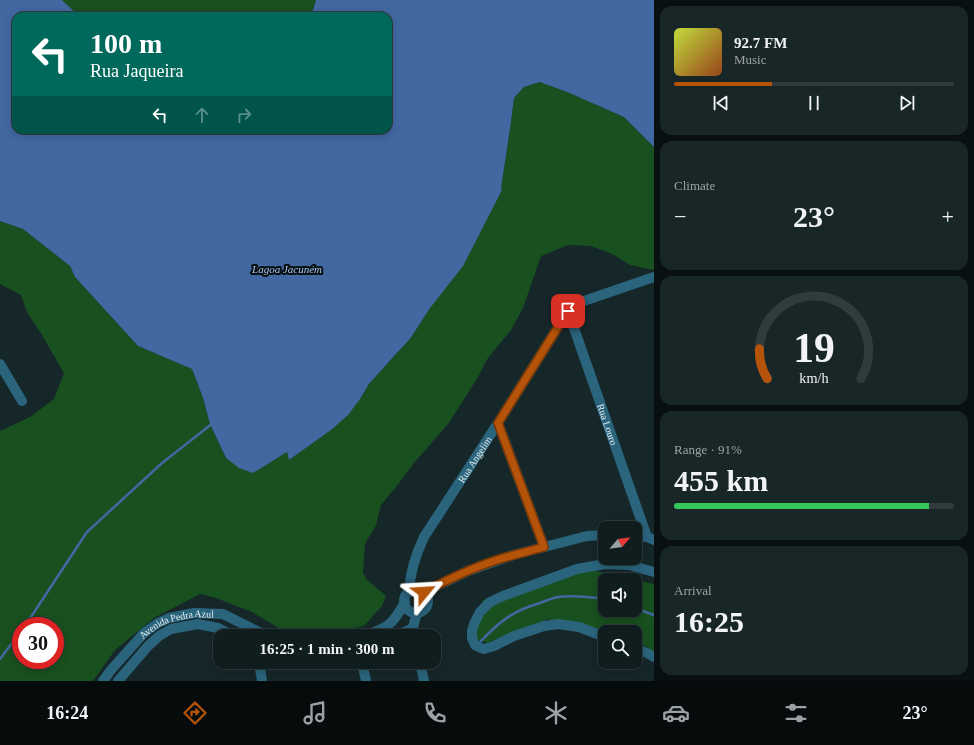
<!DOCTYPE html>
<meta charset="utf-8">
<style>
body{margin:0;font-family:"Times New Roman",serif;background:#192628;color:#f1f3f6;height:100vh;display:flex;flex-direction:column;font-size:15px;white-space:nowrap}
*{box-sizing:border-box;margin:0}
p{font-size:13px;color:#9ca2a4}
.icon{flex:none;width:22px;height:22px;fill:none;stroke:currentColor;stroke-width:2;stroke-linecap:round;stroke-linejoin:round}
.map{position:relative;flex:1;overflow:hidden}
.side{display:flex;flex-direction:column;gap:6px;padding:6px;background:#091011;width:320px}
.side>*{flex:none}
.banner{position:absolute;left:12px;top:12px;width:380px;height:122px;border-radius:12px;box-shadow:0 2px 10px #0003,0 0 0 1px #303b3d;background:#00695c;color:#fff;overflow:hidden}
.needle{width:26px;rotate:62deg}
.tools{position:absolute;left:598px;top:521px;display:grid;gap:8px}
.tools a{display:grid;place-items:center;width:44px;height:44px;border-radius:8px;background:#101d1f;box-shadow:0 2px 10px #0003,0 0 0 1px #303b3d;font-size:20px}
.speed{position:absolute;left:12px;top:617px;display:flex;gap:8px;font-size:20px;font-weight:700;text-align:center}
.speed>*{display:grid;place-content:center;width:52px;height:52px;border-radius:50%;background:#101d1f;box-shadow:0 2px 10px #0003,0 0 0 1px #303b3d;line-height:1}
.speed .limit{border:6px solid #d22;background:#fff;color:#111}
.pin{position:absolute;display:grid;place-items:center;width:34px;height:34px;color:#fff;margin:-17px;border-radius:8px;box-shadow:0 2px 6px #0006}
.me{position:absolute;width:44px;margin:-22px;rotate:63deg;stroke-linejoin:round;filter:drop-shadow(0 0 3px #0008)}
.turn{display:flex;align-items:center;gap:14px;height:84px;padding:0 12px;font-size:18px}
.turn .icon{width:52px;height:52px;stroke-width:2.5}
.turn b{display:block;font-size:28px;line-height:34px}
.lanes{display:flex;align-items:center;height:38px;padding:0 12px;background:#0003;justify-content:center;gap:20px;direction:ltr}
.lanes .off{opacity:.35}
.big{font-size:30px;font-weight:700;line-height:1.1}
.side .tile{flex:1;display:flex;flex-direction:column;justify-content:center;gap:6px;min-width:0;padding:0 14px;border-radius:12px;background:#192628}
.side .dial{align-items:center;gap:0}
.dial svg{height:104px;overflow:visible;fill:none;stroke:#303b3d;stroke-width:7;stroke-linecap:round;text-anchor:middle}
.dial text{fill:#f1f3f6;stroke:none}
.song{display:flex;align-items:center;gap:12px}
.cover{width:48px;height:48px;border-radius:6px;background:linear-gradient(135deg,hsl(70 70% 55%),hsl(20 70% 35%))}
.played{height:4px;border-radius:2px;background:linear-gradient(90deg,#b45309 35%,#303b3d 35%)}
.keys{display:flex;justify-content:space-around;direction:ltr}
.heat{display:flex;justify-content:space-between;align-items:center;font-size:22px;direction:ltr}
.charge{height:6px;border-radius:3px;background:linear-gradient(90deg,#34c759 91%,#303b3d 0)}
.trip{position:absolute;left:213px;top:629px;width:228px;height:40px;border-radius:12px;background:#101d1f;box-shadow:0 2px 10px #0003,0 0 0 1px #303b3d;font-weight:700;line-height:40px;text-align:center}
.tab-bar{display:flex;height:64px;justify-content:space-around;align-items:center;background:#060c0c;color:#9ca2a4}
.tab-bar .icon{width:28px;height:28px}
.tab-bar .on{color:#b45309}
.tab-bar b{font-size:18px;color:#f1f3f6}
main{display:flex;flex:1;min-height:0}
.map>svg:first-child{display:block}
.green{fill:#19501f;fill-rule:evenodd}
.water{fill:#4268a1}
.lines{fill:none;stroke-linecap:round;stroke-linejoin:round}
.stream{stroke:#4268a1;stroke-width:2.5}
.minor{stroke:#2a647d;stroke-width:10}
.route-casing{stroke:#753606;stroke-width:10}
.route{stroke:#b45309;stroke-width:7}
.labels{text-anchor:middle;stroke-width:4;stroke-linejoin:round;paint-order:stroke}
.street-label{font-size:10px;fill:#e2edee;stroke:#070f0f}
.water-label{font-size:11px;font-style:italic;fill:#a4c5f6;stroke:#070f0f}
</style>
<main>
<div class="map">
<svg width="654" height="681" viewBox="0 0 654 681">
<rect width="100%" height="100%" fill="#162729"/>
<!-- green -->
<g class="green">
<polygon points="62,0 316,0 311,16 79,16"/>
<path d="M541,82L567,92L624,117L654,147V270L630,265L612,254L591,246L568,245L541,256L523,308L511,330L488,358L475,382L448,424L414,463L399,483L381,505L376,525L365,544L363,573L367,580L386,596L382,606L364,626L344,630L342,629L320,636H292L252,612L213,597L200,594L154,618L115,650L93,681H0V431L30,417L54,399L64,373L42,335L27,312L21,295L0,284V221L23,229L70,266L75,277L138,346L192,369L194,374L203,398L210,424L226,458L253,473L287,452L289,460L331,430L360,399L369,384L395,355L410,339L430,308L502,190L501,188L510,129L514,98L524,87ZM21,626H55V660H21Z"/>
<polygon points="579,567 635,580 605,580 605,610 635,610 635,580 654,584 654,655 646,646 635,644 635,632 605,632 597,638 548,619 487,643 474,638 474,623 483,600"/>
</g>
<!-- water -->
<polygon class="water" points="0,0 62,0 79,16 16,16 16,130 388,130 388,16 311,16 316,0 654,0 654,147 624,117 567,92 540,82 524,87 514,98 510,129 501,188 502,190 463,266 430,308 410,339 395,355 369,384 360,399 348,415 331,430 289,460 287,452 253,473 239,468 226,458 210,424 203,398 194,374 192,369 138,346 75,277 70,266 23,229 0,221"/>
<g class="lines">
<!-- stream -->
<g class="stream">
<polyline points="635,608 654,615"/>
<polyline points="25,626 87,532 162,463 213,423"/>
<path d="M479,643C499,622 512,611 540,603C546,601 552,598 558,597C574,595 590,597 605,599"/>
<polyline points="0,659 21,631"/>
</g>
<!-- minor -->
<g class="minor">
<path id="s1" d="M568,311L647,537"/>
<polyline points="0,364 22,401"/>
<polyline points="498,423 544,547"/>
<polyline points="635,535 647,537 654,540"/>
<circle cx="416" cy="601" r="12"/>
<path id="s2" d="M409,592C410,572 416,554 424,537L498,423L568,311L575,304L654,277"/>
<polyline points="424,592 468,571 513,555 587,536 605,535"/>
<path d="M364,636C388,627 392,626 405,602"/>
<polyline points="395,636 413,628"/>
<polyline points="415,636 413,628 417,612"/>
<polyline points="605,637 579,627 558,624 544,626 514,636 494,646 484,649 481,648 475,645 472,638 472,631 474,624 480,612 490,602 503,596 577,569 605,564 629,565 654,572"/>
<polyline points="635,648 647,653 654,657"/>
<polyline points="259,662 262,681"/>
<polyline points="306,662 312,662"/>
<polyline points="362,662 366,681"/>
<polyline points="420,662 424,681"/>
<path id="s3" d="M103,681L111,670L144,633L158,623L169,618L194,613L223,614L267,636"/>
<polyline points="118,681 148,646 159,636 171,629 198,624 218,628 234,636"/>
</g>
</g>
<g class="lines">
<!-- route casing -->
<g class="route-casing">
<path id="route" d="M424,592C453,577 482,563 514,555C524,552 534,550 544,547L498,423L568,311"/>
</g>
<!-- route -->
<use href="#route" class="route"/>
</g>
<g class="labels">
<!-- street labels -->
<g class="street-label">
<text dy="4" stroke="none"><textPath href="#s1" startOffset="120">Rua Louro</textPath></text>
<text dy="4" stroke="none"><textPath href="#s2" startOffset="150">Rua Angelim</textPath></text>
<text dy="4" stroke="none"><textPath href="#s3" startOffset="98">Avenida Pedra Azul</textPath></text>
</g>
<!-- water labels -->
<g class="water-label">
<text x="287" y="273">Lagoa Jacuném</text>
</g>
</g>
</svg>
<div class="tools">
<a><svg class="needle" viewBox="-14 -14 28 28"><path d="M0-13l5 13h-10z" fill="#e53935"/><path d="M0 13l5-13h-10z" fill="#9ca2a4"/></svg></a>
<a><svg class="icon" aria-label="sound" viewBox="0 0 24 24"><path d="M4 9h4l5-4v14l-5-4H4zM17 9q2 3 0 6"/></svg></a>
<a><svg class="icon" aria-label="search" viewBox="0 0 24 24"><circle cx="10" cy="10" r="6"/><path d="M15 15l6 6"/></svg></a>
</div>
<div class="speed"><div class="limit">30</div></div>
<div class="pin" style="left:568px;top:311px;background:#d93025"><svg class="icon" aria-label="arrive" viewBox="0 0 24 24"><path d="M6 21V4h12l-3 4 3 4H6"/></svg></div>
<svg class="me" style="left:424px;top:592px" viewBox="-20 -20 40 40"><path d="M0-17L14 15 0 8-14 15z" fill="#b45309" stroke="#fff" stroke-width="4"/></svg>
<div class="trip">16:25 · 1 min · 300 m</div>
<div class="banner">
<div class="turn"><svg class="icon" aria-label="left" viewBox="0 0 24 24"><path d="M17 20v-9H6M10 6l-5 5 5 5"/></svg><div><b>100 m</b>Rua Jaqueira</div></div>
<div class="lanes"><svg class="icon" aria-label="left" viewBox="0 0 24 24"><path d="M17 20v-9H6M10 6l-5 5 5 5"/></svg><svg class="icon off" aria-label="ahead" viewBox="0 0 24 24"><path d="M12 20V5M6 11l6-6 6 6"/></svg><svg class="icon off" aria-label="right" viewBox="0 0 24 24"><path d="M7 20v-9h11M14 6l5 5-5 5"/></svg></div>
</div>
</div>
<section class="side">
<div class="tile">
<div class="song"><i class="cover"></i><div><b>92.7 FM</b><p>Music</p></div></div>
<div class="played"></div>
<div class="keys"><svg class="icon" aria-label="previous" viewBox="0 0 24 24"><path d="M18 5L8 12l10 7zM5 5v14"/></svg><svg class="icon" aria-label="pause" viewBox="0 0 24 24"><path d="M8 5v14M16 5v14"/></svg><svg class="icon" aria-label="next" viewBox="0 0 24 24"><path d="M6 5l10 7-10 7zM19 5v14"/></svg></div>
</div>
<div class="tile"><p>Climate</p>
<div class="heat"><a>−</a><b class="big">23°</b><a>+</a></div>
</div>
<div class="tile dial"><svg viewBox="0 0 100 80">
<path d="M14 69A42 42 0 1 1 86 69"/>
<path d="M14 69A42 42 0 0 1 8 46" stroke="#b45309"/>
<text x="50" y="56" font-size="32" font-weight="700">19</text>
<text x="50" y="72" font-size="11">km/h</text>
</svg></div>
<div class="tile"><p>Range · 91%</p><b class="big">455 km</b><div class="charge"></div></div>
<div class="tile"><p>Arrival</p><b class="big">16:25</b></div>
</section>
</main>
<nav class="tab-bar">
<b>16:24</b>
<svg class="icon on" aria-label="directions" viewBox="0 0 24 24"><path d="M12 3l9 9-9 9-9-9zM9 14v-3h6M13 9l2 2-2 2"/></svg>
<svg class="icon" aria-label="music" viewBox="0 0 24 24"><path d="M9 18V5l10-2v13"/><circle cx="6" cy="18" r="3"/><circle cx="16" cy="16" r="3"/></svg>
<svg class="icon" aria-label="phone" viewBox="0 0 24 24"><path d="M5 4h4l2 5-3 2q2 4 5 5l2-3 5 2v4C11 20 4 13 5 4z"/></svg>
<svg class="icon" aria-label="climate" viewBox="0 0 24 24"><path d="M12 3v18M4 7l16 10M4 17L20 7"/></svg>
<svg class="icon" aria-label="car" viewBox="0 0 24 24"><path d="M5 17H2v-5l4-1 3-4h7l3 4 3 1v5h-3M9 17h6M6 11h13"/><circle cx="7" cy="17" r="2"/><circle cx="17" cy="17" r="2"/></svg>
<svg class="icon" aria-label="filters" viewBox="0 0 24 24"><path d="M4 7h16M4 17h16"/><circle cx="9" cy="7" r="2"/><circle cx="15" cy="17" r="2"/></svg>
<b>23°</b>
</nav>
